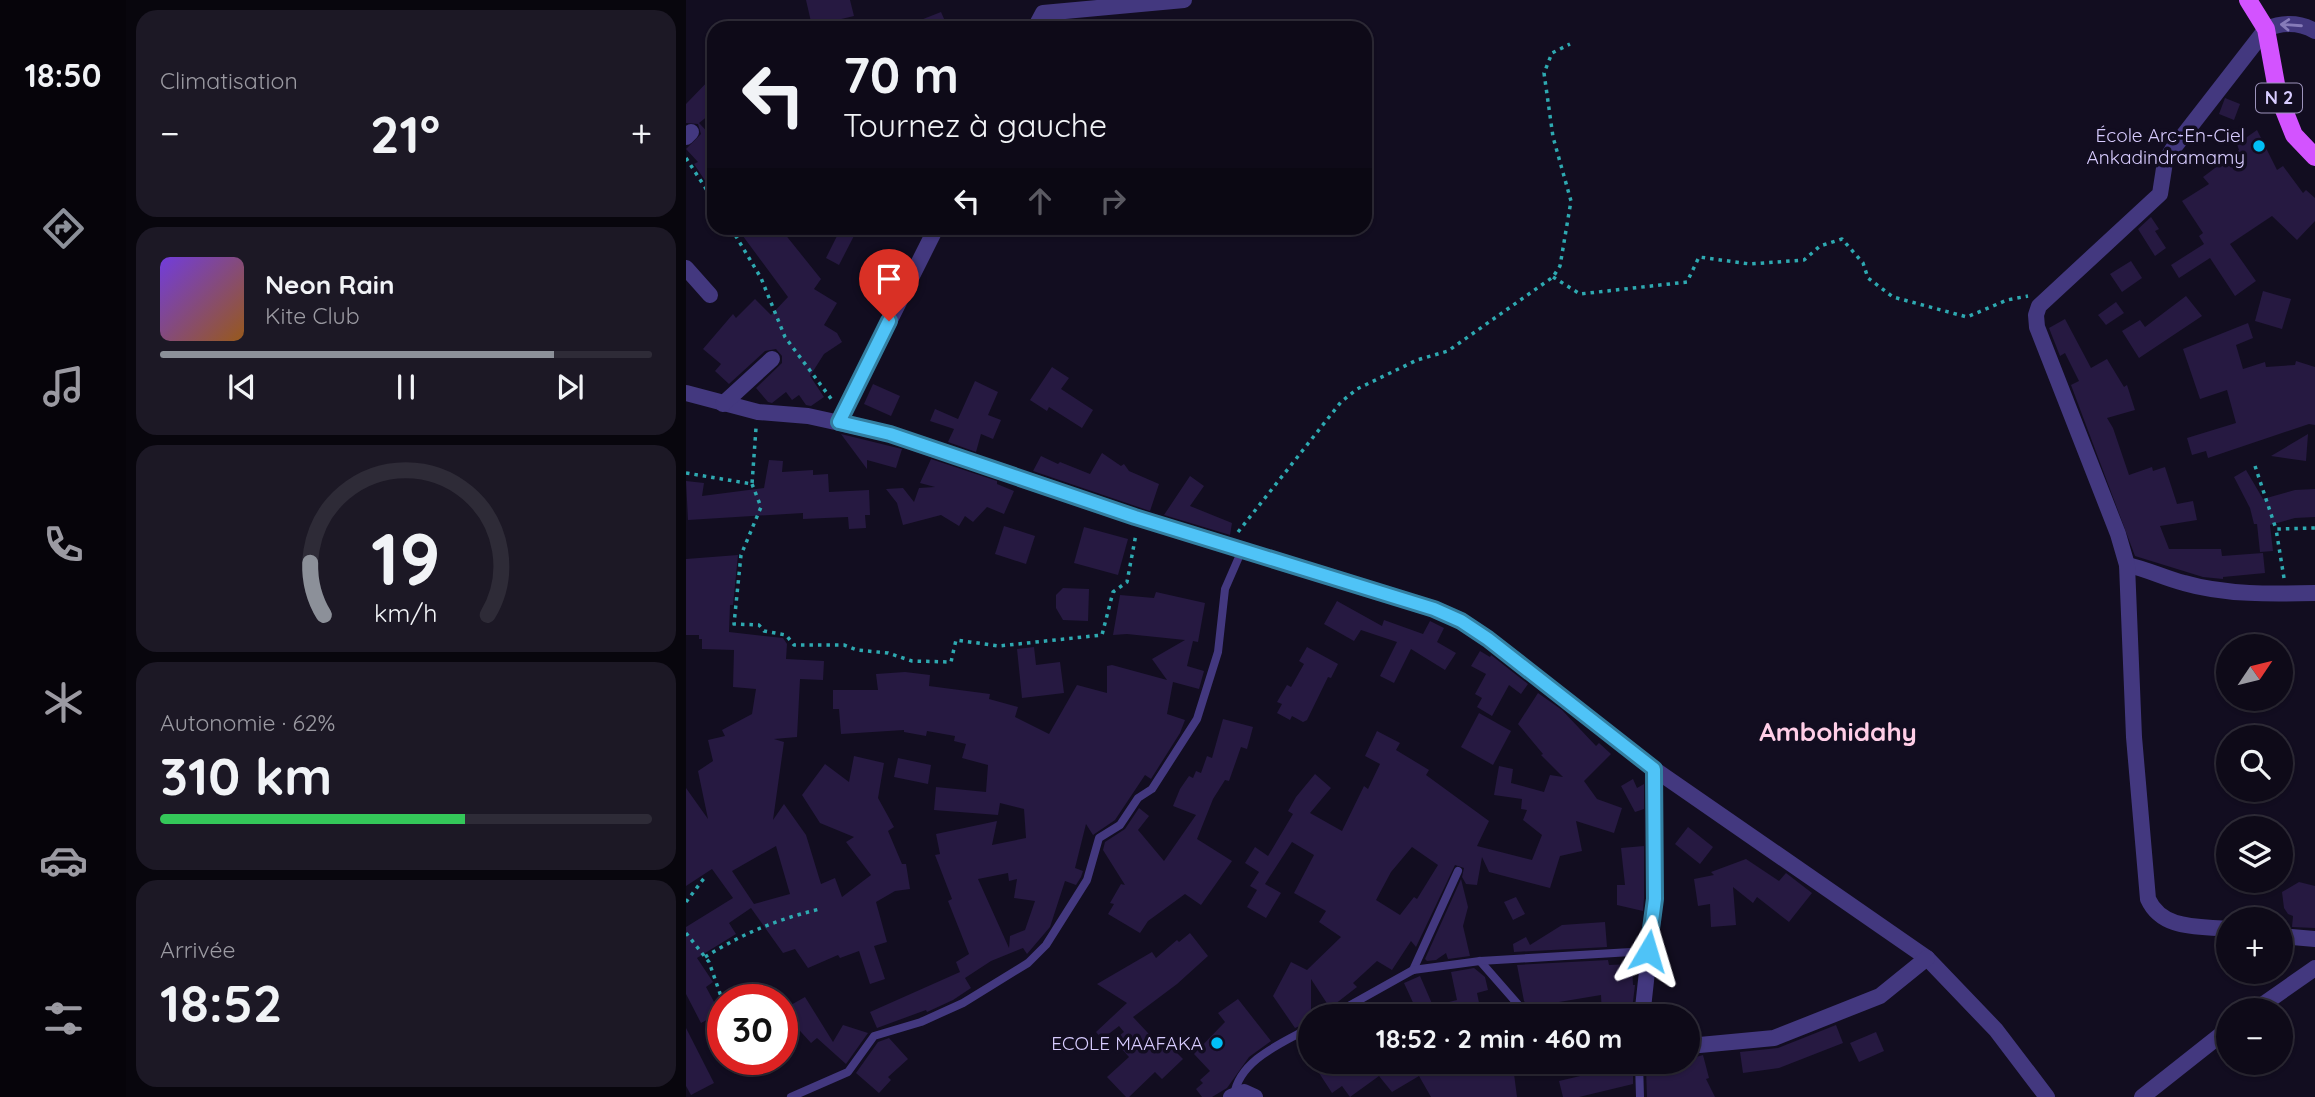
<!DOCTYPE html>
<html lang="fr">
<meta charset="utf-8">
<style>
body{margin:0;font-family:Quicksand,sans-serif;background:#1c1825;color:#f1f3f6;height:100vh;display:flex;flex-direction:column;font-size:26px;white-space:nowrap}
*{box-sizing:border-box;margin:0}
p{font-size:23px;color:#9b9aa2}
.icon{flex:none;width:38px;height:38px;fill:none;stroke:currentColor;stroke-width:2;stroke-linecap:round;stroke-linejoin:round}
.map{position:relative;flex:1;overflow:hidden}
.side{display:flex;flex-direction:column;gap:10px;padding:10px;background:#08060d;width:560px}
.side>*{flex:none}
.top-card{position:absolute;left:21px;top:21px;width:665px;height:214px;border-radius:21px;box-shadow:0 2px 5px #0004,0 0 0 2px #2e2b37;background:#0e0a18;color:#f1f3f6;overflow:hidden}
.needle{width:46px;rotate:55deg}
.fabs{position:absolute;left:1530px;top:634px;display:grid;gap:14px}
.fabs a{display:grid;place-items:center;width:77px;height:77px;border-radius:50%;background:#0e0a18;box-shadow:0 2px 5px #0004,0 0 0 2px #2e2b37;font-size:35px}
.speed{position:absolute;left:21px;top:984px;display:flex;gap:14px;font-size:35px;font-weight:700;text-align:center}
.speed>*{display:grid;place-content:center;width:91px;height:91px;border-radius:50%;background:#0e0a18;box-shadow:0 2px 5px #0004,0 0 0 2px #2e2b37;line-height:1}
.speed .limit{border:10px solid #d22;background:#fff;color:#111}
.pin{position:absolute;display:grid;place-items:center;width:60px;height:60px;color:#fff;margin:-72px -30px;border-radius:50% 50% 50% 0;rotate:-45deg;box-shadow:0 0 7px #0007}
.pin .icon{rotate:45deg}
.me{position:absolute;width:77px;margin:-38px;rotate:7deg;stroke-linejoin:round;filter:drop-shadow(0 0 5px #0008)}
.turn{display:flex;align-items:center;gap:24px;height:147px;padding:0 21px;font-size:32px}
.turn .icon{width:91px;height:91px;stroke-width:2.5}
.turn b{display:block;font-size:49px;line-height:60px}
.lanes{display:flex;align-items:center;height:66px;padding:0 21px;background:#0003;justify-content:center;gap:35px;direction:ltr}
.lanes .off{opacity:.35}
.big{font-size:52px;font-weight:700;line-height:1.1}
.side .tile{flex:1;display:flex;flex-direction:column;justify-content:center;gap:10px;min-width:0;padding:0 24px;border-radius:21px;background:#1c1825}
.side .dial{align-items:center;gap:0}
.dial svg{height:182px;overflow:visible;fill:none;stroke:#2e2b37;stroke-width:7;stroke-linecap:round;text-anchor:middle}
.dial text{fill:#f1f3f6;stroke:none}
.song{display:flex;align-items:center;gap:21px}
.cover{width:84px;height:84px;border-radius:10px;background:linear-gradient(135deg,hsl(260 70% 55%),hsl(30 70% 35%))}
.played{height:7px;border-radius:4px;background:linear-gradient(90deg,#8c9099 80%,#2e2b37 80%)}
.keys{display:flex;justify-content:space-around;direction:ltr}
.heat{display:flex;justify-content:space-between;align-items:center;font-size:38px;direction:ltr}
.charge{height:10px;border-radius:5px;background:linear-gradient(90deg,#34c759 62%,#2e2b37 0)}
.trip{position:absolute;left:612px;top:1004px;width:402px;height:70px;border-radius:35px;background:#0e0a18;box-shadow:0 2px 5px #0004,0 0 0 2px #2e2b37;font-weight:700;line-height:70px;text-align:center}
main{display:flex;flex:1;min-height:0}
.tab-bar{display:flex;flex-direction:column;width:126px;justify-content:space-around;align-items:center;background:#06040a;color:#9b9aa2}
.tab-bar .icon{width:49px;height:49px}
.tab-bar .selected{color:#8c9099}
.tab-bar b{font-size:32px;color:#f1f3f6}
.map>svg:first-child{display:block}
.building{fill:#261941;fill-rule:evenodd}
.lines{fill:none;stroke-linecap:round;stroke-linejoin:round}
.path{stroke:#2ea9b1;stroke-width:3.5;stroke-dasharray:3.5 5;stroke-linecap:butt}
.service{stroke:#43387f;stroke-width:8}
.minor{stroke:#43387f;stroke-width:16}
.primary{stroke:#d353ff;stroke-width:18}
.oneway{stroke:#867bb9}
.route-casing{stroke:#337fa1;stroke-width:18}
.route{stroke:#4fc3f7;stroke-width:12}
.poi-dot{fill:#01bff6;stroke:#120d20;stroke-width:2.5}
.labels{text-anchor:middle;stroke-width:7;stroke-linejoin:round;paint-order:stroke}
.shield{fill:#120d20;stroke:#9d93bc;stroke-width:2}
.shield-label{font-size:18px;font-weight:bold;fill:#d8ccff}
.poi-label{font-size:19px;fill:#d8ccff;stroke:#120d20;text-anchor:end}
.district-label{font-size:26px;font-weight:bold;fill:#ffcee7;stroke:#120d20}
</style>
<main>
<nav class="tab-bar">
<b>18:50</b>
<svg class="icon selected" aria-label="directions" viewBox="0 0 24 24"><path d="M12 3l9 9-9 9-9-9zM9 14v-3h6M13 9l2 2-2 2"/></svg>
<svg class="icon" aria-label="music" viewBox="0 0 24 24"><path d="M9 18V5l10-2v13"/><circle cx="6" cy="18" r="3"/><circle cx="16" cy="16" r="3"/></svg>
<svg class="icon" aria-label="phone" viewBox="0 0 24 24"><path d="M5 4h4l2 5-3 2q2 4 5 5l2-3 5 2v4C11 20 4 13 5 4z"/></svg>
<svg class="icon" aria-label="climate" viewBox="0 0 24 24"><path d="M12 3v18M4 7l16 10M4 17L20 7"/></svg>
<svg class="icon" aria-label="car" viewBox="0 0 24 24"><path d="M5 17H2v-5l4-1 3-4h7l3 4 3 1v5h-3M9 17h6M6 11h13"/><circle cx="7" cy="17" r="2"/><circle cx="17" cy="17" r="2"/></svg>
<svg class="icon" aria-label="filters" viewBox="0 0 24 24"><path d="M4 7h16M4 17h16"/><circle cx="9" cy="7" r="2"/><circle cx="15" cy="17" r="2"/></svg>
</nav>
<section class="side">
<div class="tile"><p>Climatisation</p>
<div class="heat"><a>−</a><b class="big">21°</b><a>+</a></div>
</div>
<div class="tile">
<div class="song"><i class="cover"></i><div><b>Neon Rain</b><p>Kite Club</p></div></div>
<div class="played"></div>
<div class="keys"><svg class="icon" aria-label="previous" viewBox="0 0 24 24"><path d="M18 5L8 12l10 7zM5 5v14"/></svg><svg class="icon" aria-label="pause" viewBox="0 0 24 24"><path d="M8 5v14M16 5v14"/></svg><svg class="icon" aria-label="next" viewBox="0 0 24 24"><path d="M6 5l10 7-10 7zM19 5v14"/></svg></div>
</div>
<div class="tile dial"><svg viewBox="0 0 100 80">
<path d="M14 69A42 42 0 1 1 86 69"/>
<path d="M14 69A42 42 0 0 1 8 46" stroke="#8c9099"/>
<text x="50" y="56" font-size="32" font-weight="700">19</text>
<text x="50" y="72" font-size="11">km/h</text>
</svg></div>
<div class="tile"><p>Autonomie · 62%</p><b class="big">310 km</b><div class="charge"></div></div>
<div class="tile"><p>Arrivée</p><b class="big">18:52</b></div>
</section>
<div class="map">
<svg width="1629" height="1097" viewBox="0 0 1629 1097">
<rect width="100%" height="100%" fill="#120d20"/>
<!-- building -->
<g class="building">
<polygon points="120,0 164,0 168,16 126,26"/>
<polygon points="255,12 262,28 217,28 217,27"/>
<polygon points="28,75 28,111 13,123 28,139 28,194 8,164 12,162 0,149 15,134 12,124 0,123 0,104"/>
<polygon points="1539,98 1554,104 1548,120 1533,114"/>
<polygon points="1571,130 1591,170 1597,166 1617,193 1620,190 1629,198 1629,221 1611,240 1586,216 1544,244 1570,281 1549,296 1524,258 1493,278 1485,265 1518,244 1513,236 1517,233 1496,201 1523,184 1517,177 1553,150 1551,144"/>
<polygon points="1465,217 1473,229 1469,231 1480,248 1469,256 1452,229"/>
<polygon points="51,228 94,228 135,279 128,289 151,303 138,325 151,333 156,342 138,354 124,376 138,397 125,406 120,405 113,395 106,400 100,392 86,403 82,402 70,388 96,363 96,356 90,349 79,351 43,384 29,371 35,364 17,349 47,314 50,318 69,299 85,315 102,297"/>
<polygon points="155,228 172,228 153,265 140,258"/>
<polygon points="1445,261 1456,278 1436,292 1424,274"/>
<polygon points="1577,291 1605,299 1596,329 1569,321"/>
<polygon points="1500,296 1516,316 1453,358 1436,331 1454,320 1459,327"/>
<polygon points="1430,302 1438,313 1420,325 1412,315"/>
<polygon points="1379,319 1405,368 1421,359 1438,387 1441,385 1449,410 1421,418 1427,428 1443,475 1466,467 1467,471 1479,467 1491,504 1507,501 1511,520 1474,526 1483,549 1535,549 1536,556 1577,553 1579,573 1537,577 1537,579 1517,577 1449,556 1385,385 1393,381 1379,353 1374,356 1363,328"/>
<polygon points="1562,323 1567,338 1550,345 1557,369 1579,362 1580,367 1609,365 1610,361 1629,367 1629,425 1623,424 1522,458 1520,451 1506,455 1501,438 1550,423 1541,390 1514,399 1497,349"/>
<polygon points="366,367 383,378 375,389 407,410 396,428 363,407 361,411 344,400"/>
<polygon points="289,381 312,392 302,415 315,420 307,439 295,434 290,452 262,442 268,429 244,421 249,409 272,419"/>
<polygon points="187,384 214,396 205,416 178,404"/>
<polygon points="155,434 216,449 210,468 181,460 181,469"/>
<polygon points="1622,434 1620,461 1585,456"/>
<polygon points="416,453 435,466 438,464 443,471 473,484 464,511 347,471 355,456 372,464 374,462 404,474"/>
<polygon points="245,459 311,481 311,484 328,491 318,514 301,507 287,522 279,516 273,526 255,515 217,525 211,503 200,489 217,488 228,502 233,488 249,487 234,483"/>
<polygon points="83,460 97,461 96,472 127,470 127,475 142,474 143,492 183,490 184,515 179,515 180,528 163,529 162,517 117,519 117,513 2,520 0,481 18,483 16,496 78,488"/>
<polygon points="1560,470 1577,499 1609,490 1629,489 1629,517 1609,518 1584,525 1587,551 1574,552 1571,524 1568,524 1564,508 1548,477"/>
<polygon points="504,476 518,486 504,506 546,523 544,535 478,515"/>
<polygon points="318,526 349,536 340,564 309,554"/>
<polygon points="398,527 442,539 432,575 388,563"/>
<path d="M52,555L47,605H44L43,632L97,638L101,644L100,659L138,661L137,680L114,679L111,737L88,739L98,742L87,820L98,804L120,835L135,884L149,878L156,897L185,875L160,842L168,837L134,823L116,795L139,764L163,782L168,756L198,763L192,798L208,827L202,831L216,864H220L224,889L209,891L190,902L201,942L188,946L199,979L184,984L173,951L154,958L152,955L122,968L109,949L97,953L65,908L43,923L50,934L11,958L27,982L20,987L34,1013L15,1023L0,994V927L47,898L26,869L0,886V788L22,819L12,771L27,761L22,740L39,736L36,730L66,714L70,689L47,687L48,650L16,649V639H13V635H0V559ZM90,846L104,894L68,904L46,871Z"/>
<polygon points="377,588 403,589 402,621 377,620 370,608 370,595"/>
<path d="M470,592L519,603L512,642L507,641L501,666L518,671L513,689L487,682L481,714L499,720L494,733L465,779L459,775L429,820L407,835L400,824L389,868L397,871L395,877L390,885L379,881L364,927L341,954L337,948L305,961L279,978L285,988L267,1000L241,1012L240,1010L191,1028L184,1012L274,972L270,962L283,954L262,901L266,899L249,855L254,854L250,834L311,821L306,845L340,838L338,809L314,803L312,815L248,810L250,787L300,792L302,765L276,758L280,744L268,741L269,736L241,731L240,736L218,732V730L155,734L153,709H147V690H192L190,674L219,672L244,675L243,686L304,694L303,699L332,707L329,717L363,734L391,685L421,693V666L426,665L481,680L466,659L499,640L441,634L427,635L434,595L468,598ZM322,873L323,881L331,879L328,898L349,901L339,930L324,936L323,948L292,879Z"/>
<polygon points="651,601 696,626 698,620 737,634 744,621 758,628 751,642 770,653 759,670 725,649 708,683 694,676 711,642 675,630 668,641 638,624"/>
<polygon points="348,647 350,665 374,662 378,693 336,698 331,649"/>
<polygon points="621,647 652,664 645,678 642,677 621,720 617,722 606,716 604,720 591,713 596,704 591,702 601,685 605,687 618,664 613,661"/>
<polygon points="794,651 804,657 805,655 842,684 835,694 823,685 806,716 791,707 796,698 789,694 800,674 785,666"/>
<path d="M852,693L876,710L910,746L913,743L925,754L898,781L911,799L936,808L928,833L890,821L896,851L874,856L864,888L803,872L796,857L791,885L780,884L776,877L778,868L769,865L730,947L725,941L706,970L691,961L667,983L671,987L644,1008L625,979V1021L609,1028L587,996L605,962L621,970L655,937L633,922L640,911L608,893L628,855L606,842L579,884L595,893L580,918L561,907L571,890L564,886L573,872L559,863L569,847L582,856L607,814L602,811L610,797L629,774L645,788L624,813L656,831L678,786L682,789L694,764L679,756L691,731L714,743L710,750L743,770L740,775L803,821L791,846L846,860L856,835L837,820L841,810L835,809L836,799L808,795L813,766L827,769L825,783L858,792L864,775L877,777L855,755L857,754L832,724ZM726,847L752,865L731,899L728,897L714,915L690,900L705,872Z"/>
<polygon points="793,713 825,731 807,765 775,747"/>
<polygon points="537,719 567,727 561,749 555,747 543,781 539,780 527,799 511,839 546,861 515,905 499,894 462,921 454,933 422,914 428,904 424,903 435,884 439,885 417,850 419,842 439,829 453,808 463,816 452,830 478,861 510,815 487,806 494,789 503,776 507,778 510,771 515,773 521,756 526,758"/>
<polygon points="212,758 245,765 242,784 208,777"/>
<polygon points="947,779 951,788 958,784 958,809 949,812 935,786"/>
<polygon points="1002,827 1027,847 1014,864 989,844"/>
<polygon points="958,846 958,898 957,911 931,905 931,885 939,885 935,848"/>
<polygon points="1060,859 1093,881 1100,873 1126,893 1103,922 1071,897 1067,903 1047,887 1050,925 1025,927 1024,904 1012,906 1008,879 1028,875 1025,872"/>
<polygon points="775,879 782,907 777,926 784,956 762,959 760,953 750,960 741,961 739,959"/>
<polygon points="1613,882 1629,886 1629,928 1606,927 1607,916 1602,914 1598,908 1596,892"/>
<polygon points="830,897 839,914 827,920 818,902"/>
<polygon points="919,922 921,947 828,952 827,944 840,937 844,945 876,925"/>
<polygon points="504,933 522,956 491,984 447,1017 475,1047 480,1042 497,1059 476,1079 469,1072 443,1097 440,1097 421,1077 443,1057 428,1040 438,1032 433,1026 416,1039 410,1032 441,1003 411,984 466,952 470,958 491,940 493,942"/>
<polygon points="922,960 923,965 946,964 947,985 949,985 946,1010 937,1009 937,1017 916,1017 915,995 843,1007 838,1001 831,965"/>
<polygon points="788,968 799,977 802,990 791,993 796,1017 724,1017 723,1011 730,1009 718,983 734,976 747,1006 771,1000 765,972"/>
<polygon points="119,997 147,1042 157,1025 182,1033 160,1064 131,1038 125,1043 106,1022 96,1027 96,1010"/>
<polygon points="552,999 585,1041 563,1057 541,1088 526,1097 516,1097 510,1089 517,1083 514,1080 524,1071 508,1054 539,1022 532,1013"/>
<polygon points="1150,1025 1157,1043 1093,1068 1057,1073 1054,1052 1092,1048"/>
<polygon points="0,1028 28,1083 5,1095 0,1086"/>
<polygon points="1190,1032 1198,1051 1173,1062 1164,1043"/>
<polygon points="203,1038 222,1059 202,1077 205,1080 193,1093 170,1073 192,1042"/>
<polygon points="1017,1055 1023,1078 1020,1079 1029,1097 961,1097 960,1068 995,1066 994,1062 1003,1062 1003,1059"/>
<polygon points="626,1062 822,1062 823,1067 827,1066 831,1097 745,1097 733,1076 706,1092 693,1076 664,1097 656,1086 646,1093"/>
<polygon points="908,1062 924,1062 926,1070 947,1069 947,1084 893,1097 877,1097 873,1081 911,1072"/>
</g>
<g class="lines">
<!-- path -->
<g class="path">
<polyline points="0,158 28,201"/>
<polyline points="45,228 75,278 99,337 146,400"/>
<polyline points="867,277 894,294 1001,282 1013,257 1064,264 1118,260 1134,246 1156,239 1177,263 1182,278 1207,297 1281,317 1321,300 1342,296"/>
<polyline points="1569,466 1590,529"/>
<polyline points="0,473 66,484 70,428"/>
<polyline points="66,484 75,507 55,555 48,624 73,625 78,631 100,635 108,645 158,645 171,650 202,653 226,661 265,662 270,640 313,646 416,635 427,592 441,582 450,534"/>
<polyline points="552,532 655,402 671,389 731,360 762,351 867,277 874,266 885,201 867,137 858,73 866,53 884,44"/>
<polyline points="1598,578 1590,529 1629,528"/>
<polyline points="0,902 19,877"/>
<polyline points="0,933 23,962 37,1002"/>
<path d="M19,957C58,933 89,920 134,909"/>
</g>
<!-- service -->
<g class="service">
<polyline points="794,961 843,1017"/>
<polyline points="727,970 772,871"/>
<polyline points="643,1017 727,970 794,961 962,951"/>
<polyline points="953,1062 954,1097"/>
<path d="M548,1095C554,1059 597,1043 625,1027"/>
<polyline points="105,1097 162,1072 188,1036 235,1022 277,1003 342,963 360,945 401,880 413,838 434,825 452,798 466,789 511,719 532,652 539,589 556,550"/>
</g>
<!-- minor -->
<g class="minor">
<polyline points="349,28 357,13 498,0"/>
<polyline points="0,137 5,132"/>
<polyline points="0,268 24,295"/>
<polyline points="0,393 72,412 122,416 204,434 449,517 748,609 775,621 802,639 968,769 1241,958 1310,1030 1361,1097"/>
<polyline points="37,404 86,359"/>
<polyline points="153,422 250,228"/>
<path d="M1441,565C1461,569 1478,578 1498,583C1539,595 1587,594 1629,593"/>
<path d="M1542,929C1512,926 1476,930 1462,899L1448,737L1441,565L1432,534L1351,327L1350,315L1353,306L1474,194L1479,162L1486,150L1580,29C1597,22 1613,22 1629,31"/>
<polyline points="1594,936 1629,939"/>
<polyline points="1569,1010 1629,968"/>
<polyline points="956,1017 969,899 968,769"/>
<polyline points="1003,1046 1088,1038 1194,996 1241,958"/>
<polyline points="545,1097 558,1092 569,1097"/>
<polyline points="1456,1097 1542,1029"/>
</g>
<!-- primary -->
<polyline class="primary" points="1562,0 1580,29 1592,95 1608,135 1629,157"/>
</g>
<!-- one-way arrows -->
<defs><path id="oneway-shaft" d="M-6 0H5M1.5-3L5.5 0L1.5 3" fill="none" stroke-width="1.6" stroke-linecap="round" stroke-linejoin="round" transform="scale(1.75)"/></defs>
<use class="oneway" href="#oneway-shaft" transform="translate(1605 25) rotate(-176)"/>
<g class="lines">
<!-- route casing -->
<g class="route-casing">
<polyline id="route" points="203,321 153,422 204,434 449,517 748,609 775,621 802,639 968,769 969,899 962,951"/>
</g>
<!-- route -->
<use href="#route" class="route"/>
</g>
<!-- markers -->
<g class="poi-dot">
<circle cx="1573" cy="146" r="7"/>
<circle cx="531" cy="1043" r="7"/>
</g>
<g class="labels">
<!-- shield labels -->
<rect class="shield" x="1570" y="83.5" width="46" height="29" rx="5"/>
<g class="shield-label">
<text x="1593" y="104">N 2</text>
</g>
<!-- poi labels -->
<g class="poi-label">
<text x="1559" y="142">École Arc-En-Ciel<tspan x="1559" dy="22">Ankadindramamy</tspan></text>
<text x="517" y="1050">ECOLE MAAFAKA</text>
</g>
<!-- district labels -->
<g class="district-label">
<text x="1152" y="741">Ambohidahy</text>
</g>
</g>
</svg>
<div class="fabs">
<a><svg class="needle" viewBox="-14 -14 28 28"><path d="M0-13l5 13h-10z" fill="#e53935"/><path d="M0 13l5-13h-10z" fill="#9b9aa2"/></svg></a>
<a><svg class="icon" aria-label="search" viewBox="0 0 24 24"><circle cx="10" cy="10" r="6"/><path d="M15 15l6 6"/></svg></a>
<a><svg class="icon" aria-label="layers" viewBox="0 0 24 24"><path d="M12 4l9 5-9 5-9-5zM3 14l9 5 9-5"/></svg></a>
<a>+</a>
<a>−</a>
</div>
<div class="speed"><div class="limit">30</div></div>
<div class="pin" style="left:203px;top:321px;background:#d93025"><svg class="icon" aria-label="arrive" viewBox="0 0 24 24"><path d="M6 21V4h12l-3 4 3 4H6"/></svg></div>
<svg class="me" style="left:962px;top:951px" viewBox="-20 -20 40 40"><path d="M0-17L14 15 0 8-14 15z" fill="#4fc3f7" stroke="#fff" stroke-width="4"/></svg>
<div class="trip">18:52 · 2 min · 460 m</div>
<div class="top-card">
<div class="turn"><svg class="icon" aria-label="left" viewBox="0 0 24 24"><path d="M17 20v-9H6M10 6l-5 5 5 5"/></svg><div><b>70 m</b>Tournez à gauche</div></div>
<div class="lanes"><svg class="icon" aria-label="left" viewBox="0 0 24 24"><path d="M17 20v-9H6M10 6l-5 5 5 5"/></svg><svg class="icon off" aria-label="ahead" viewBox="0 0 24 24"><path d="M12 20V5M6 11l6-6 6 6"/></svg><svg class="icon off" aria-label="right" viewBox="0 0 24 24"><path d="M7 20v-9h11M14 6l5 5-5 5"/></svg></div>
</div>
</div>
</main>
